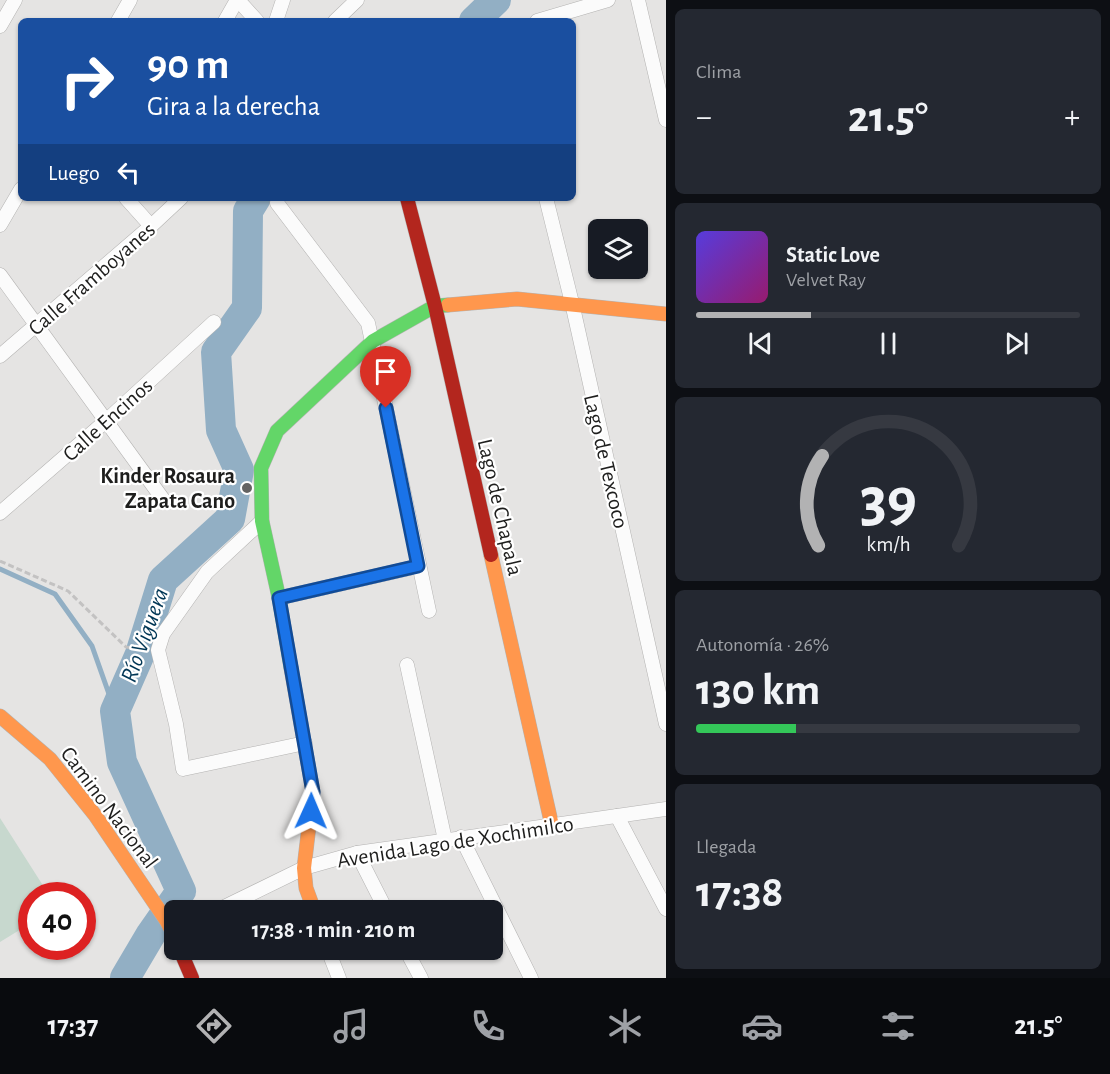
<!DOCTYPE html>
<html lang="es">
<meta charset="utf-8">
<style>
body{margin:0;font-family:"Alegreya Sans",sans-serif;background:#242831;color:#f1f3f6;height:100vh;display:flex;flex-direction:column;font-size:22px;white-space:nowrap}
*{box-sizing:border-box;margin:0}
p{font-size:20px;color:#9ea1a6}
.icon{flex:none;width:33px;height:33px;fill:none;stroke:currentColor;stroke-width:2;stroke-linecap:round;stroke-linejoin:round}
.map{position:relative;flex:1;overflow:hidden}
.details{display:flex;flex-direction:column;gap:9px;padding:9px;background:#0d0f14;width:444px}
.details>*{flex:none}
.guide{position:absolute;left:18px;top:18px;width:558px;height:183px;border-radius:9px;box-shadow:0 2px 4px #0004;background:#1a4fa0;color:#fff;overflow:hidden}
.controls{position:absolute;left:588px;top:219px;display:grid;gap:12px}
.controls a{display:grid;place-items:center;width:60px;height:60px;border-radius:9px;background:#171b24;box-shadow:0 2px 4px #0004;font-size:30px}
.speed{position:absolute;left:18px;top:882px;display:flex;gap:12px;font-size:30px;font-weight:700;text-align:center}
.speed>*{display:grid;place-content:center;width:78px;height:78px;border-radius:50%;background:#171b24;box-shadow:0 2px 4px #0004;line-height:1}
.speed .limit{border:9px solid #d22;background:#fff;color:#111}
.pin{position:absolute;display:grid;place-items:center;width:51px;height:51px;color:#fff;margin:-62px -26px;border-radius:50% 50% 50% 0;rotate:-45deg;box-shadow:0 0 6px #0007}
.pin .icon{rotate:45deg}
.me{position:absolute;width:66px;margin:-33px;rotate:1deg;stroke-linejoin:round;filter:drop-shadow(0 0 4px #0008)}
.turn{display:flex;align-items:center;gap:21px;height:126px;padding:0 30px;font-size:27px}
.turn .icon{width:78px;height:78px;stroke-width:2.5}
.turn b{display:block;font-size:42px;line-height:51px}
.then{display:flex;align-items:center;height:57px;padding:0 30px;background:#0003;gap:12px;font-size:22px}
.big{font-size:45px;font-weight:700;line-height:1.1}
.details .tile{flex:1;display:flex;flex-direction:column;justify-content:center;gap:9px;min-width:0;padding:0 21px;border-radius:9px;background:#242831}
.details .dial{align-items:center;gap:0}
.dial svg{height:156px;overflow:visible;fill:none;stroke:#363941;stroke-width:7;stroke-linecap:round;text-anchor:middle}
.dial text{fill:#f1f3f6;stroke:none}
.song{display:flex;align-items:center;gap:18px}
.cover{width:72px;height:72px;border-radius:9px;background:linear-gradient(135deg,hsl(250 70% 55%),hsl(320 70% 35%))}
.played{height:6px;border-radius:3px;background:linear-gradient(90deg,#b2b2b3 30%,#363941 30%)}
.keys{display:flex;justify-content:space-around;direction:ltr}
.heat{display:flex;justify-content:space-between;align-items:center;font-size:33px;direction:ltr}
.charge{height:9px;border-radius:4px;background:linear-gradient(90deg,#34c759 26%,#363941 0)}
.trip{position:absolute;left:164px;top:900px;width:339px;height:60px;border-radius:9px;background:#171b24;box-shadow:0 2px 4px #0004;font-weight:700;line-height:60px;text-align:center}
.tab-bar{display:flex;height:96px;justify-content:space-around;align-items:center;background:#090b0e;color:#9ea1a6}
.tab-bar .icon{width:42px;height:42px}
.tab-bar .active{color:#b2b2b3}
.tab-bar b{font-size:27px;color:#f1f3f6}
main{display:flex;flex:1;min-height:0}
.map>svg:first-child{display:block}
.green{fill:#c7d8ce}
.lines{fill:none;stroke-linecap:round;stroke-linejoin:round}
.stream{stroke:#92afc4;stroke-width:5}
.river{stroke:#92afc4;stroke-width:30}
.street-casing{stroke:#b4b3b2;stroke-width:15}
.fast-casing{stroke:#b4b3b2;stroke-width:15}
.slow-casing{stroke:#b4b3b2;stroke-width:15}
.jam-casing{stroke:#b4b3b2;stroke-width:15}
.path{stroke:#c3c2c2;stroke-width:3;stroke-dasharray:6 3;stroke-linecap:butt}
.street{stroke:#fbfbfb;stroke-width:14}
.fast{stroke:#63d668;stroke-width:14}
.slow{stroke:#ff974d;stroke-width:14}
.jam{stroke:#b3261e;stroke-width:14}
.route-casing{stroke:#114b97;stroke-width:15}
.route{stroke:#1a73e8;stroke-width:10}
.poi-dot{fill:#646362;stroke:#fff;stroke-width:2}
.labels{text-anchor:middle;stroke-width:4.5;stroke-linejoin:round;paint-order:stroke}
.street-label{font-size:22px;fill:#1e1e1d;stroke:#fff}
.poi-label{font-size:22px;font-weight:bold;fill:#1e1e1d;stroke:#fff;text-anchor:end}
.water-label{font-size:24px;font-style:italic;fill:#003655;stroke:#fff}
</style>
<main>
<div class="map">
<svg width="666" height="978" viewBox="0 0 666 978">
<rect width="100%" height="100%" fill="#e5e4e3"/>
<!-- green -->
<polygon class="green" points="0,818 49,895 32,896 31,923 0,942"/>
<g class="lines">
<!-- stream -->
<polyline class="stream" points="0,569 55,594 92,646 115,711"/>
<!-- river -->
<g class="river">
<polyline points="474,21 496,0"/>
<polyline points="125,978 151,934 181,891 122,762 115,711 140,654 163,580 230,519 239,470 221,430 216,352 247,308 248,211 256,198"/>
</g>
<!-- street casing -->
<g class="street-casing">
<g id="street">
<polyline points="238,0 257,21"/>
<polyline points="638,0 666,120"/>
<polyline points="118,21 130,0"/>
<polyline points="225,21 237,0"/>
<polyline points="276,21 283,0"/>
<polyline points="335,21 357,0"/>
<polyline points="537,21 608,0"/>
<polyline points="0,26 15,0"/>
<polyline points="126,198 151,226"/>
<polyline points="546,198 572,303 666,724"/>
<polyline points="277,203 368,323 429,611"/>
<polyline points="0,225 21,189"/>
<polyline points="0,275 165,502"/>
<polyline points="0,356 151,226 181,198"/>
<polyline points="0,513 107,420 214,322"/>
<polyline points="262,521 207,572 163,634 158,650 176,724 183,769 305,743"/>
<polyline points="279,598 419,566"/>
<polyline points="407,665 445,840"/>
<polyline points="617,816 666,909"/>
<polyline points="461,837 531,978"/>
<polyline points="357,853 386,910"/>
<polyline points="218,910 304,868 357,853 666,809"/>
<polyline points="328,950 339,978"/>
<polyline points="406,950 421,978"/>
</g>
</g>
<!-- fast casing -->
<g class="fast-casing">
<polyline id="fast" points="291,668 279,598 262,521 261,468 277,431 373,341 435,306 448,305"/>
</g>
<!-- slow casing -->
<g class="slow-casing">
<g id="slow">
<polyline points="448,305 517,299 666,314"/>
<polyline points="491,555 552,826"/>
<polyline points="291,668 313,792 304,868 306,888 314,910"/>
<polyline points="0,716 50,759 95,815 166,920 174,935"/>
</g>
</g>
<!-- jam casing -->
<g class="jam-casing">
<g id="jam">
<polyline points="407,198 435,306 491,555"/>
<polyline points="180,950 192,978"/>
</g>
</g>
<!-- path -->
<polyline class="path" points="0,561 68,591 126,647 144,649"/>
<!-- street -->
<use href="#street" class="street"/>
<!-- fast -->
<use href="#fast" class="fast"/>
<!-- slow -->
<use href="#slow" class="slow"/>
<!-- jam -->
<use href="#jam" class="jam"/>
</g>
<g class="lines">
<!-- route casing -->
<g class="route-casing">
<polyline id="route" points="311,811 313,792 279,598 418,566 386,408"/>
</g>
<!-- route -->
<use href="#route" class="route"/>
</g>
<!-- markers -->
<circle class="poi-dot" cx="247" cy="488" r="6"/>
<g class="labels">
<!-- street labels -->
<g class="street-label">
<text transform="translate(91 278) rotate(-41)" y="8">Calle Framboyanes</text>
<text transform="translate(107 419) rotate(-42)" y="8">Calle Encinos</text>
<text transform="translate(607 461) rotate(77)" y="8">Lago de Texcoco</text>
<text transform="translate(501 507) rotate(77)" y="8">Lago de Chapala</text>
<text transform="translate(110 807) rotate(53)" y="8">Camino Nacional</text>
<text transform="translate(455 841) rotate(-9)" y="8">Avenida Lago de Xochimilco</text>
</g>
<!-- poi labels -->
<g class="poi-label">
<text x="235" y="483">Kinder Rosaura<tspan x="235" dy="25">Zapata Cano</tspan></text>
</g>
<!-- water labels -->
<g class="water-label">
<text transform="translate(144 635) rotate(-70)" y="8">Río Viguera</text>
</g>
</g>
</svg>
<div class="controls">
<a><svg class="icon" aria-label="layers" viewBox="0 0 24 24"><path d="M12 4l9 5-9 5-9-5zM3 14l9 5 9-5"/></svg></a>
</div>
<div class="speed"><div class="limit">40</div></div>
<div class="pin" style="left:386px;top:408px;background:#d93025"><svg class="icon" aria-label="arrive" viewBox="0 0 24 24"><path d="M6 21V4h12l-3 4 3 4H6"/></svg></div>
<svg class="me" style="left:311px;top:811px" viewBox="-20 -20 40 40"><path d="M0-17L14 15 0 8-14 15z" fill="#1a73e8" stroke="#fff" stroke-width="4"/></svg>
<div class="trip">17:38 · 1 min · 210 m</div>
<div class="guide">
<div class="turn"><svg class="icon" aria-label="right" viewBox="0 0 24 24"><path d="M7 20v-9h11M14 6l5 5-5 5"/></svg><div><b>90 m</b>Gira a la derecha</div></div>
<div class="then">Luego<svg class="icon" aria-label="left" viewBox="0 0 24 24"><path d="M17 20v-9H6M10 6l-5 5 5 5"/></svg></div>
</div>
</div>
<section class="details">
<div class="tile"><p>Clima</p>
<div class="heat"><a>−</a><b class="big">21.5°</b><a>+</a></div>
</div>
<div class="tile">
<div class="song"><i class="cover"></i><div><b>Static Love</b><p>Velvet Ray</p></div></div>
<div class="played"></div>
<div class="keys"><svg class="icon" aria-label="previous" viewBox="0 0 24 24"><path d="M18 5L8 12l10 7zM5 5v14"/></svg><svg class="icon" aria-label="pause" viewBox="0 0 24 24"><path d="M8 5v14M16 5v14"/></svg><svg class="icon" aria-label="next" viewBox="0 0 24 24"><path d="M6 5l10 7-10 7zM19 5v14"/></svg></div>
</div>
<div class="tile dial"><svg viewBox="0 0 100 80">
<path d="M14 69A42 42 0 1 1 86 69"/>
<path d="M14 69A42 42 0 0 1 16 23" stroke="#b2b2b3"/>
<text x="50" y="56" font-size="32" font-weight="700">39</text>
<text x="50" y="72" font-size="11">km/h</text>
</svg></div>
<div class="tile"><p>Autonomía · 26%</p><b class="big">130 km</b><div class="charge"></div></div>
<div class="tile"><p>Llegada</p><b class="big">17:38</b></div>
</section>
</main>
<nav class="tab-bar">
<b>17:37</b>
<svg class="icon active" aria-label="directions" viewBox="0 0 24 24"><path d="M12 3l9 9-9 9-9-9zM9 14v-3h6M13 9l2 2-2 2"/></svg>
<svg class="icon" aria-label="music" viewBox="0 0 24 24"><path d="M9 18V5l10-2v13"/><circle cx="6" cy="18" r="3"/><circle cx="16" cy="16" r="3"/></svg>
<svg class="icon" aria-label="phone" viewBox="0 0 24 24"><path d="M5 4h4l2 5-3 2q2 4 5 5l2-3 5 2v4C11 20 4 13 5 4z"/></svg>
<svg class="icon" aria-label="climate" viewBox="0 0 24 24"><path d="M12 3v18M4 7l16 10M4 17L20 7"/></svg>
<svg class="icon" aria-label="car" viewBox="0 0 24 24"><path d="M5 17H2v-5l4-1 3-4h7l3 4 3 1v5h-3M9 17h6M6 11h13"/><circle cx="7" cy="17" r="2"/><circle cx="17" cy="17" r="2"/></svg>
<svg class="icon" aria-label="filters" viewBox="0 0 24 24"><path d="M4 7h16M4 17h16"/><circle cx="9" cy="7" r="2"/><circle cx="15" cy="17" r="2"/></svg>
<b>21.5°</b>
</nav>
